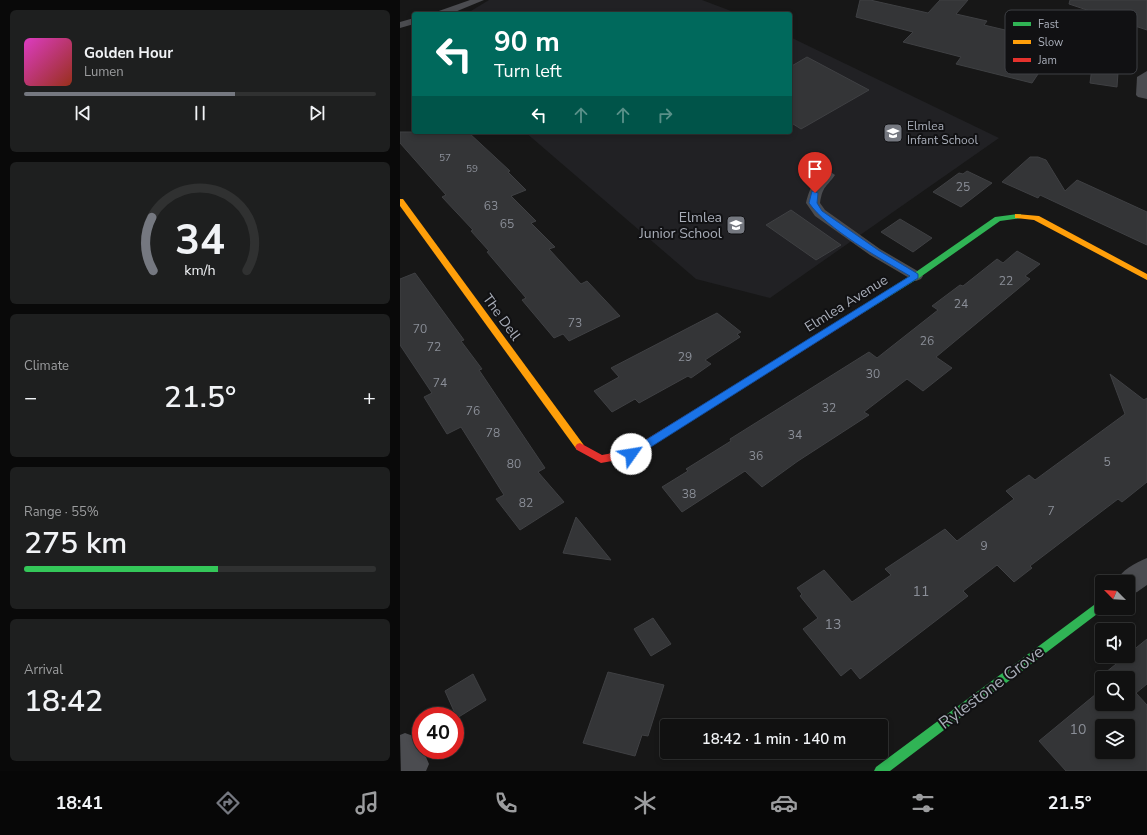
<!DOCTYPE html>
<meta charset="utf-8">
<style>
body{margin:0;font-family:"Nunito Sans",sans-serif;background:#1e1f1f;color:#f1f3f6;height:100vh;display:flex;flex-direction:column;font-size:15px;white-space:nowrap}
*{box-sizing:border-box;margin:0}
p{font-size:13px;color:#9c9d9f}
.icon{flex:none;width:22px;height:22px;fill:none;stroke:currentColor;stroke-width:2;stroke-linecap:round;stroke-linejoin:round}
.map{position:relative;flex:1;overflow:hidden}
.side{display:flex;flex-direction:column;gap:10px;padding:10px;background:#090909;width:400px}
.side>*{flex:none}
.banner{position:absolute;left:12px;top:12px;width:380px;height:122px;border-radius:4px;box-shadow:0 2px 6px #0003,0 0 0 1px #303131;background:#00695c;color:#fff;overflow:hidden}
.needle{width:26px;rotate:294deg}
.tools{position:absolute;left:695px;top:575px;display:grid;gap:8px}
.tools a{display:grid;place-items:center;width:40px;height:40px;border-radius:4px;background:#111;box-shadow:0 2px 6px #0003,0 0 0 1px #303131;font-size:20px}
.speed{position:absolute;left:12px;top:707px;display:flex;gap:8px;font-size:20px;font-weight:700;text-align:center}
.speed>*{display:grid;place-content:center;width:52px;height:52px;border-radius:50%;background:#111;box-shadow:0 2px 6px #0003,0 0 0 1px #303131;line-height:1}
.speed .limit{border:6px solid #d22;background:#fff;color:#111}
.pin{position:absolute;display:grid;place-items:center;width:34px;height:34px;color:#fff;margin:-41px -17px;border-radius:50% 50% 50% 0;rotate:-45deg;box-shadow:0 0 4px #0007}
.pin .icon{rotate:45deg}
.me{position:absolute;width:44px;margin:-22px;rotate:58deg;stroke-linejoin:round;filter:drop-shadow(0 0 3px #0008)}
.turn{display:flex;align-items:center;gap:14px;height:84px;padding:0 16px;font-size:18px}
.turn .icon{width:52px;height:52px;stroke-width:2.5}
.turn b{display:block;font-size:28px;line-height:34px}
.lanes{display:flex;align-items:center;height:38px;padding:0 16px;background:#0003;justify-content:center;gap:20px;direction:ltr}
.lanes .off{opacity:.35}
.big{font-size:30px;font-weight:600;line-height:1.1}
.side .widget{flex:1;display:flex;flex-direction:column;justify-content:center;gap:6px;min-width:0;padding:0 14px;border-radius:6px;background:#1e1f1f}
.side .dial{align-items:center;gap:0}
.dial svg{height:104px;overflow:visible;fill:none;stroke:#303131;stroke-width:7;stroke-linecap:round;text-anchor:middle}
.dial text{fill:#f1f3f6;stroke:none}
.song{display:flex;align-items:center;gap:12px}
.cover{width:48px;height:48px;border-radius:6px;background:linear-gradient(135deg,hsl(310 70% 55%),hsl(10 70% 35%))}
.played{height:4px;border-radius:2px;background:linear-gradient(90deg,#757880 60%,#303131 60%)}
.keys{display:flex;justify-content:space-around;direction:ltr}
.heat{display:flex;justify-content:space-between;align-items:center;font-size:22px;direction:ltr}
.charge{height:6px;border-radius:3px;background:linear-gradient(90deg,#34c759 55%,#303131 0)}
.trip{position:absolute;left:260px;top:719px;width:228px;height:40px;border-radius:4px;background:#111;box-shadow:0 2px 6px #0003,0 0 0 1px #303131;font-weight:600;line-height:40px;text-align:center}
.dock{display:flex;height:64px;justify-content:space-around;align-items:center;background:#070707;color:#9c9d9f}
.dock .icon{width:28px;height:28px}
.dock .current{color:#757880}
.dock b{font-size:18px;color:#f1f3f6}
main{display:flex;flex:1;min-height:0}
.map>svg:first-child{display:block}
.built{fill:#212124}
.building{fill:#343537;stroke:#3f4043;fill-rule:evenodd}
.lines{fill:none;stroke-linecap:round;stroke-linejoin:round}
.lane{fill:#4b4c50;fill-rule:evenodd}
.street{fill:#4b4c50;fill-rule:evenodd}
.fast{fill:#30b455;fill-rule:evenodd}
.slow{fill:#ff9f0a;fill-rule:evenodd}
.jam{fill:#e5322d;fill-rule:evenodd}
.route{fill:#1a73e8;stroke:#114b97}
.labels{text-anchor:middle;stroke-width:4;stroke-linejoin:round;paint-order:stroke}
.far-number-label{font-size:10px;fill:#8b8f98}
.far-poi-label{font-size:12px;fill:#a8adb8;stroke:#111113;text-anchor:start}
.number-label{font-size:12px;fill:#8b8f98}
.poi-label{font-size:14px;fill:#a8adb8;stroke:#111113;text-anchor:end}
.street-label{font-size:14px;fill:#a8adb8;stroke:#111113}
.near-number-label{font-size:14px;fill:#8b8f98}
.near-street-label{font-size:17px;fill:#a8adb8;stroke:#111113}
.key{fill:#111113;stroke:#3e4045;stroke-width:1}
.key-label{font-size:11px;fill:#a8adb8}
</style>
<main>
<section class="side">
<div class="widget">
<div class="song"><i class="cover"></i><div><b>Golden Hour</b><p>Lumen</p></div></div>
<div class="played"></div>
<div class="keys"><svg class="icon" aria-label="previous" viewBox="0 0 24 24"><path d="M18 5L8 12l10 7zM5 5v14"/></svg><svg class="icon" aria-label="pause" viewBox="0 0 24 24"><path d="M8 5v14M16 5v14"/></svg><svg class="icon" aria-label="next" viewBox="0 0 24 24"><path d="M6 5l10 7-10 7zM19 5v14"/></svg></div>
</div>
<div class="widget dial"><svg viewBox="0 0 100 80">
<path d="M14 69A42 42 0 1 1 86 69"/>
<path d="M14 69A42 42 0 0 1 13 28" stroke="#757880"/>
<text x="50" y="56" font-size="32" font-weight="700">34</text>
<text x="50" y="72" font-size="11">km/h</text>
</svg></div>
<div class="widget"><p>Climate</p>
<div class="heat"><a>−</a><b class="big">21.5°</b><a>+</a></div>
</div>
<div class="widget"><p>Range · 55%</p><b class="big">275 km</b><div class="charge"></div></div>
<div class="widget"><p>Arrival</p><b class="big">18:42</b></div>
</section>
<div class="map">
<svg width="747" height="771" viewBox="0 0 747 771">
<rect width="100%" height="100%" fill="#171717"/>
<!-- built -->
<g class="built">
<polygon points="89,0 302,0 339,14 66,14"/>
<polygon points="390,37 599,138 370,298 296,279 125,132 390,132"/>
</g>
<!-- building -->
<g class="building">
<polygon points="460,0 470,0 528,13 540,0 568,0 556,14 587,21 584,25 622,34 615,44 652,53 632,83 556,64 561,57 503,42 513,32 456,17"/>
<polygon points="670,0 747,0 747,30 669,4"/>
<polygon points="694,52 719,58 717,87 690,83"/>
<polygon points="407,57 469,90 401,129 390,122 390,67"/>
<polygon points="0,132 68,132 110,171 108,172 126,190 111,196 136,221 131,223 155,247 149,249 181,284 187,281 220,316 169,341 163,334 154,338 122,300 126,298 87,252 89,251 71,231 73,230 42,197 46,195 0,143"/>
<polygon points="630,157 638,157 646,160 665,191 677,180 747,212 747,245 640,195 638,198 602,182"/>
<polygon points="567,171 592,183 561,207 533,192 559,173 563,174"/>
<polygon points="391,210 441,245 416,260 366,225"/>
<polygon points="500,219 532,238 513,252 481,232"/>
<polygon points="617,251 640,264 625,276 630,279 536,357 552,368 523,391 507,379 464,412 469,415 398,461 362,487 345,471 282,512 262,487 288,471 286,469 331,441 330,439 469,352 477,358 538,310 532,306 560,285 563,286 597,259 603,263"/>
<polygon points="15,273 64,340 61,341 82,369 79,370 145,468 138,472 164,502 120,530 96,499 104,495 61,427 47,434 24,397 32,393 0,345 0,279"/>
<polygon points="317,313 341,332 337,334 340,337 305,360 311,364 291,378 288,376 239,403 235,399 212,412 194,391 219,377 211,368"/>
<polygon points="710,374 744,400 747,398 747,482 722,502 718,499 630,566 632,568 614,582 597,565 563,591 568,596 460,679 451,668 441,676 403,629 418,618 400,596 402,594 397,588 424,570 452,602 491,575 485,569 545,529 557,541 614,499 606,491 629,475 635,480 725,414"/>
<polygon points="176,517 211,560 163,553"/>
<polygon points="253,618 271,644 251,656 234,629"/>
<path d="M747,639V684L736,693L747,705V771H666L639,741L702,689V704H728V678H702V688L695,681ZM702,726H728V752H702Z"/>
<polygon points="208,672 264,685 248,736 242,735 235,756 183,743"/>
<polygon points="73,674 86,700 57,718 45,691"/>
</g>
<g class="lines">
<!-- lane -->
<g class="lane">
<polygon points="70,0 84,0 50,14 35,14 36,12"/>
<polygon points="14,18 14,24 0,28 0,22"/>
<polygon points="747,71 747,99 738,97 736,95 737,77"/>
<path d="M429,171L435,175C426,188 423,185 420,203L425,210L480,249L521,273L523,276L521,279L516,281L511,279L470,255L415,216L406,203C409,190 415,175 429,171Z"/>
</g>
<!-- street -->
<g class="street">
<path d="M747,558V585L737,592L728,596V582H716C721,570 735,563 747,558Z"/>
<path d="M5,733L16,737C21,747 25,754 29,764L26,771H1L0,735Z"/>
</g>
<!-- fast -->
<g class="fast">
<polygon points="618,214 621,214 621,218 600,221 519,278 463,313 457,313 456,311 457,309 513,274 595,217"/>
<polygon points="702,599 702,608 705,608 490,771 474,771 476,767"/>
</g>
<!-- slow -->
<g class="slow">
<polygon points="0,199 3,199 183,444 185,447 183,450 177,450 0,206"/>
<polygon points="615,214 639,216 747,274 747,280 634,220 615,218"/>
</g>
<!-- jam -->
<polygon class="jam" points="460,308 464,311 463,313 234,457 201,463 177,450 175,447 177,444 180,443 202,455 229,450"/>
</g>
<!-- route -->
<path class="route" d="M412,191L418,193L417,203L422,211L478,250L518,274V278L235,457H228L227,454L228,451L510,276C481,259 427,229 409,203Z"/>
<!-- icons -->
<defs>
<g id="school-square" transform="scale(1)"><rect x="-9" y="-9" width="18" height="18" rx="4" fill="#757880" stroke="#111113"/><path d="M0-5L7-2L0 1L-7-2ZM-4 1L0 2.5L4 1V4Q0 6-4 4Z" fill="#fff"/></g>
</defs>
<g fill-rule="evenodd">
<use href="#school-square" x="493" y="133"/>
<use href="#school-square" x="336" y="225"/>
</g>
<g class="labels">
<!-- far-number labels -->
<g class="far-number-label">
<text x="45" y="161">57</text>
<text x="72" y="172">59</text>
</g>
<!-- far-poi labels -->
<g class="far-poi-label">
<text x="507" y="130">Elmlea<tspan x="507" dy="14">Infant School</tspan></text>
</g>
<!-- number labels -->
<g class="number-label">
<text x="563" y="191">25</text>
<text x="91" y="210">63</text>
<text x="107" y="228">65</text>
<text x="606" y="285">22</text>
<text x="561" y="308">24</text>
<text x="175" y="327">73</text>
<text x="20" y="333">70</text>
<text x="527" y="345">26</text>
<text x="34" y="351">72</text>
<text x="285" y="361">29</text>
<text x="473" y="378">30</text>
<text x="40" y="387">74</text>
<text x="429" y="412">32</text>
<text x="73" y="415">76</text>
<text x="93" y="437">78</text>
<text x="395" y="439">34</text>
<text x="356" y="460">36</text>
<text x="707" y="466">5</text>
<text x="114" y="468">80</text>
<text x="289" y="498">38</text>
<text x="126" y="507">82</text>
<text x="651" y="515">7</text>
<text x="584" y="550">9</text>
</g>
<!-- poi labels -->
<g class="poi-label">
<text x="322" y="222">Elmlea<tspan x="322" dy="16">Junior School</tspan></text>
</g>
<!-- street labels -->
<g class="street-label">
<text transform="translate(446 303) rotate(-32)" y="5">Elmlea Avenue</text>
<text transform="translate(102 317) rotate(54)" y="5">The Dell</text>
</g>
<!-- near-number labels -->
<g class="near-number-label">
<text x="521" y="596">11</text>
<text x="433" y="629">13</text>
<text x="678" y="734">10</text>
</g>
<!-- near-street labels -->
<g class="near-street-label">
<text transform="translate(591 687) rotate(-37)" y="6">Rylestone Grove</text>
</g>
</g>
<!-- legend -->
<rect x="605" y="10" width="132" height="64" rx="6" class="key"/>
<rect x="613" y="22" width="18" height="4" fill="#30b455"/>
<rect x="613" y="40" width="18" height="4" fill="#ff9f0a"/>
<rect x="613" y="58" width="18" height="4" fill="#e5322d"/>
<g class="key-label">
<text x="638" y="28">Fast</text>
<text x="638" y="46">Slow</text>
<text x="638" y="64">Jam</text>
</g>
</svg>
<div class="tools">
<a><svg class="needle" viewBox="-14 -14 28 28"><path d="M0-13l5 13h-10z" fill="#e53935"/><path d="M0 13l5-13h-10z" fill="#9c9d9f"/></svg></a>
<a><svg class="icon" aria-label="sound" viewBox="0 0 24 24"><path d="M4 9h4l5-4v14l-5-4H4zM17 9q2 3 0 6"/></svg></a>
<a><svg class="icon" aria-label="search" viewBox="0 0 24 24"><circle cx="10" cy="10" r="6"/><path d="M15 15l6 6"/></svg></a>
<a><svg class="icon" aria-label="layers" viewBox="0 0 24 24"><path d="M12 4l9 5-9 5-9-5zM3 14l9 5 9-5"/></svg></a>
</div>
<div class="speed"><div class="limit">40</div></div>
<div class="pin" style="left:415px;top:193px;background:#d93025"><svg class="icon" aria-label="arrive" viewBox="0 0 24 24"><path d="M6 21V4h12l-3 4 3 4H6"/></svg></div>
<svg class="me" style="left:231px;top:454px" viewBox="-20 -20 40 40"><circle r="19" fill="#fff"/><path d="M0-13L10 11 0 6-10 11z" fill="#1a73e8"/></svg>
<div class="trip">18:42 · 1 min · 140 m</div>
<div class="banner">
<div class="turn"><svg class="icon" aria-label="left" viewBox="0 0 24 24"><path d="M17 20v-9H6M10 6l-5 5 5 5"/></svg><div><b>90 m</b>Turn left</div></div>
<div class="lanes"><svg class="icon" aria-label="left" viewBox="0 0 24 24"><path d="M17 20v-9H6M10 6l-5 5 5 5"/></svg><svg class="icon off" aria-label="ahead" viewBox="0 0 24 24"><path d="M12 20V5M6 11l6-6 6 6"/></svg><svg class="icon off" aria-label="ahead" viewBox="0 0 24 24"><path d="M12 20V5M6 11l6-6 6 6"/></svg><svg class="icon off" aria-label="right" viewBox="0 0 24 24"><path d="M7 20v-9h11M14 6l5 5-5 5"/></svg></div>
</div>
</div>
</main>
<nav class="dock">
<b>18:41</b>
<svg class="icon current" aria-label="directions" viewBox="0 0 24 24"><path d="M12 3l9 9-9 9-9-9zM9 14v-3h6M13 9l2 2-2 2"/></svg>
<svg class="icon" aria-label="music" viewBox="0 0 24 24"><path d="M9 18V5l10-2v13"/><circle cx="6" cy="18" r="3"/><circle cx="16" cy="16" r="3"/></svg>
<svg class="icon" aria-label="phone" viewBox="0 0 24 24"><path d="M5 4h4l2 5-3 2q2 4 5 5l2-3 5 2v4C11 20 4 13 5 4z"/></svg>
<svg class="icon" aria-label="climate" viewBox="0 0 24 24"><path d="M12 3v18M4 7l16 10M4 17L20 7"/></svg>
<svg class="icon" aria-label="car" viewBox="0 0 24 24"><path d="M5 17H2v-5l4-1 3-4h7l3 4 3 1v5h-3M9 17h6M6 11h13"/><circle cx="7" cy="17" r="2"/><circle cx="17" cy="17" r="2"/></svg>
<svg class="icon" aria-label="filters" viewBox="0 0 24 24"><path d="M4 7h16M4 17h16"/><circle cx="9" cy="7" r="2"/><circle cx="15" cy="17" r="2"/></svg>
<b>21.5°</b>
</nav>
